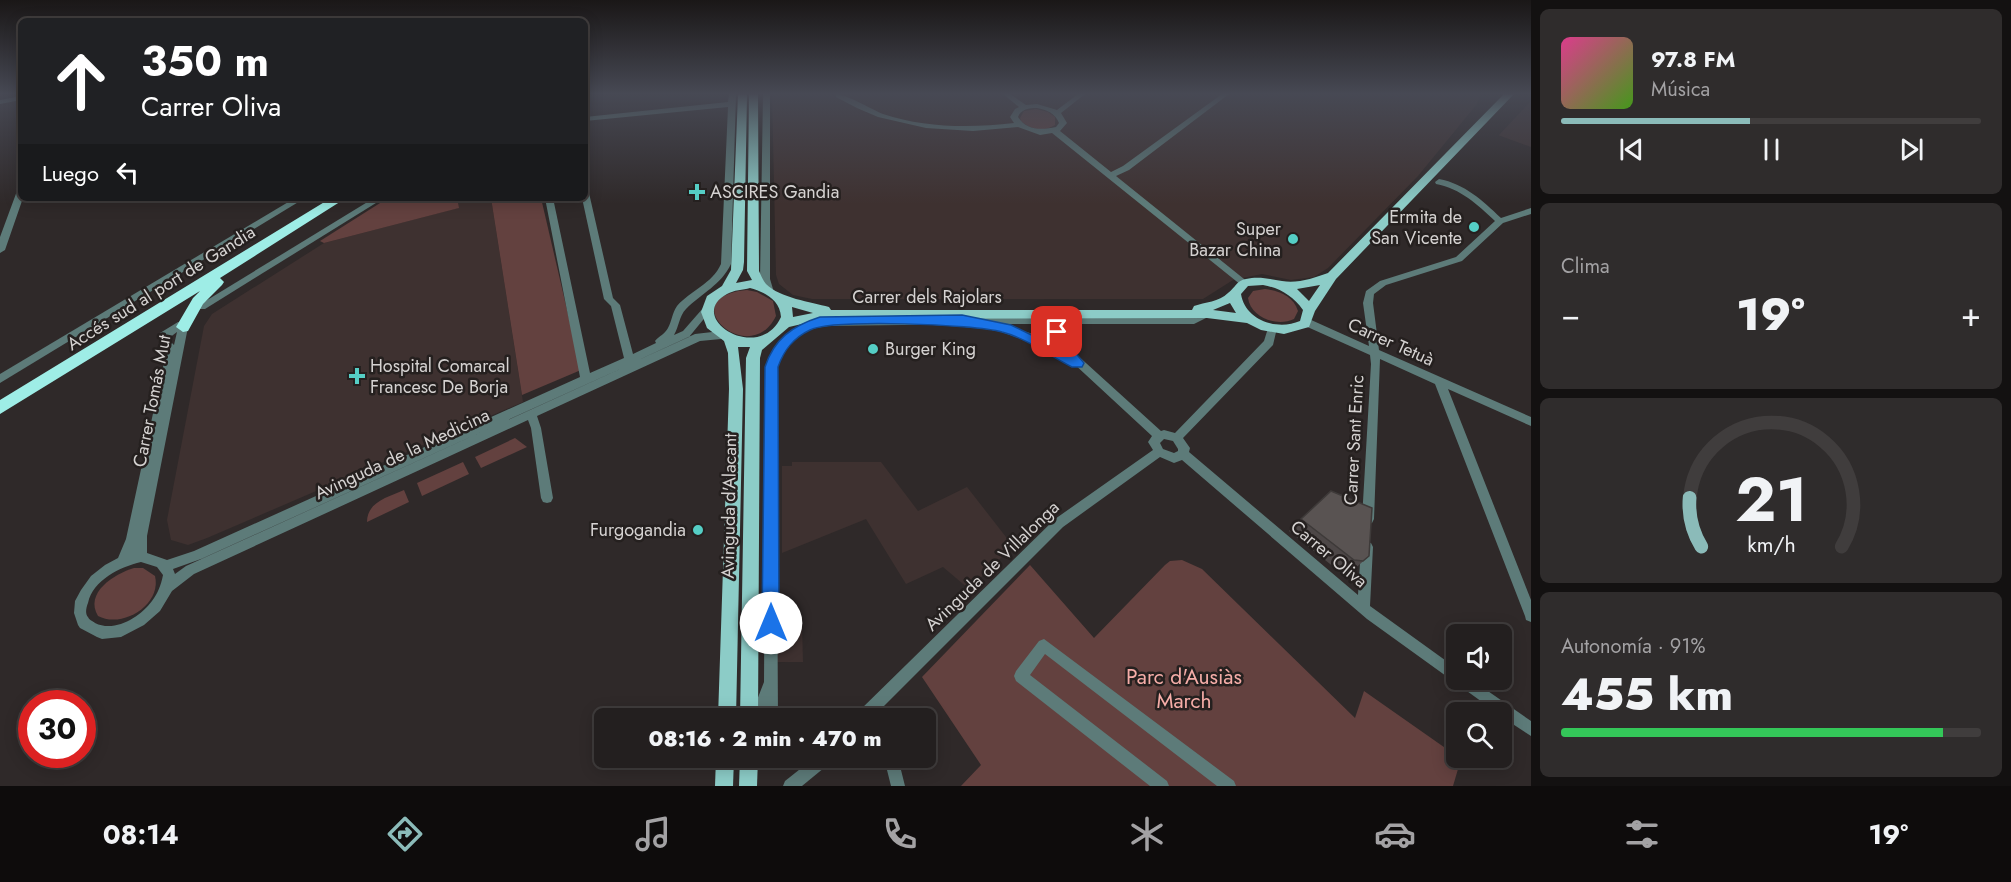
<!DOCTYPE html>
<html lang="es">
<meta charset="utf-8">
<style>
body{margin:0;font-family:Jost,sans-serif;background:#2f2c2c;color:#f1f3f6;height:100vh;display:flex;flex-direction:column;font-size:22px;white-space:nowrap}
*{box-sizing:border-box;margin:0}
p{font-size:20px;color:#a3a2a4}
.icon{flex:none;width:33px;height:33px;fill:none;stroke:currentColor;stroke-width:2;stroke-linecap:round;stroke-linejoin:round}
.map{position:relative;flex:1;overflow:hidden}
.drawer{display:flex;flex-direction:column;gap:9px;padding:9px;background:#131111;width:480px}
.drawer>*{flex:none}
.hud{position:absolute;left:18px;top:18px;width:570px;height:183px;border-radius:9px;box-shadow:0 3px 15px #0003,0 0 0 2px #403d3d;background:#202124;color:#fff;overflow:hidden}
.tools{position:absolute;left:1446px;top:624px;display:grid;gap:12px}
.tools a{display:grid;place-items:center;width:66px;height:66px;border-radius:9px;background:#231f1f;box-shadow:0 3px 15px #0003,0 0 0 2px #403d3d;font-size:30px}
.speed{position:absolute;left:18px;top:690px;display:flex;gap:12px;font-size:30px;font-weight:700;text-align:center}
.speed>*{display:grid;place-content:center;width:78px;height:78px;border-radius:50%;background:#231f1f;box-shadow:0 3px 15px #0003,0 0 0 2px #403d3d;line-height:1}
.speed .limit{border:9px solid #d22;background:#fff;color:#111}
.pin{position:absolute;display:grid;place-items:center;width:51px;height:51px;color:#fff;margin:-26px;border-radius:12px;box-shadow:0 3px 9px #0006}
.me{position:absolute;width:66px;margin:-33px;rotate:0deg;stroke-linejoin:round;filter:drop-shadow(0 0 4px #0008)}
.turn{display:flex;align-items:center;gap:21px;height:126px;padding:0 24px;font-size:27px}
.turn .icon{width:78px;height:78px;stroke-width:2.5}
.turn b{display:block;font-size:42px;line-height:51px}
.then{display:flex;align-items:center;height:57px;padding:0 24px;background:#0003;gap:12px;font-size:22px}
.big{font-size:45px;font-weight:800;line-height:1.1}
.drawer .widget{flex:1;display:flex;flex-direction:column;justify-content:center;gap:9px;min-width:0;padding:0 21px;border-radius:9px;background:#2f2c2c}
.drawer .dial{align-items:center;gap:0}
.dial svg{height:156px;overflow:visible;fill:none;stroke:#403d3d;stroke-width:7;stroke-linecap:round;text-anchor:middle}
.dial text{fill:#f1f3f6;stroke:none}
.song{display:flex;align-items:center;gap:18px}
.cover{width:72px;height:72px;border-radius:9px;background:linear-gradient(135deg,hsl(330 70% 55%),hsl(100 70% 35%))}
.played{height:6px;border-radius:3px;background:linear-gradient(90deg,#8bbbb9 45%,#403d3d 45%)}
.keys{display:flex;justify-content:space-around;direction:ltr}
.heat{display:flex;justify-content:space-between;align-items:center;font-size:33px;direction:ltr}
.charge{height:9px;border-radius:4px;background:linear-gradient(90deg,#34c759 91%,#403d3d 0)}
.trip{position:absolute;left:594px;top:708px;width:342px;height:60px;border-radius:9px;background:#231f1f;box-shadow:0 3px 15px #0003,0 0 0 2px #403d3d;font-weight:800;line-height:60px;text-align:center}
.tab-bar{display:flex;height:96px;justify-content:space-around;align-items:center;background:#0e0c0c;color:#a3a2a4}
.tab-bar .icon{width:42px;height:42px}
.tab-bar .active{color:#8bbbb9}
.tab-bar b{font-size:27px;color:#f1f3f6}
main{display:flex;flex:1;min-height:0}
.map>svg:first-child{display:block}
.built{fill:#3e3130}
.green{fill:#63413f}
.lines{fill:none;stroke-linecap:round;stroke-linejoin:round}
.minor{fill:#5d7b79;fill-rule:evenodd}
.major{fill:#8cccc7;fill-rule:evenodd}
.highway{fill:#9eede6;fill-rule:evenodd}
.wall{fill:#4d4747}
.building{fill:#595352;stroke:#3e3a39;stroke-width:1.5}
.route{fill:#1a73e8;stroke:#114b97;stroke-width:1.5}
.poi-dot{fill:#55cec5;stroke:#25201f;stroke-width:2}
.labels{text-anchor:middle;stroke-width:5;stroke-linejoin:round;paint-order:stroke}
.poi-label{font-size:18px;fill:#d5d2d1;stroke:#25201f;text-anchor:start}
.street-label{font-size:18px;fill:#d5d2d1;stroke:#25201f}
.near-park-label{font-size:21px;fill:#f6ada8;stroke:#25201f}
</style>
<main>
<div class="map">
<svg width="1531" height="786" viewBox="0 0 1531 786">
<rect width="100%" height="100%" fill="#2f2929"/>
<!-- built -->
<g class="built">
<polygon points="772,94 1481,94 1477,104 1418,176 1328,268 1314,277 1291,280 1262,274 1233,280 1203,299 812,299 793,295 779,284 776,275"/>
<polygon points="1531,101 1531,147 1498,135 1499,135"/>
<polygon points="457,198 491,198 523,402 207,538 188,545 171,540 167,520 204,326 212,314 324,243 458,208"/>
<polygon points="792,462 881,462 918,511 967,487 1013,546 969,589 943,567 906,584 866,519 782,553 782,466 792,466"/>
<polygon points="802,624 803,662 776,662 775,625"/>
</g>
<!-- green -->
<g class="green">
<path d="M1036,109L1048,112L1055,117V125C1044,132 1031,130 1021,121L1020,118L1024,111Z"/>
<polygon points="388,198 457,198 459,208 324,243 320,241"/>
<polygon points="491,198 541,198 581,370 522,395"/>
<path d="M1265,289C1279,291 1293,296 1298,311L1294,319C1277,327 1251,318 1248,298L1253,291Z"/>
<path d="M747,290L757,292L773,301L776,316C749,371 670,297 747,290Z"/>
<polygon points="515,438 527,447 481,468 475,457"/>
<polygon points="463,462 469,474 422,496 417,483"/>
<path d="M404,490L409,502L367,522C367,502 388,497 404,490Z"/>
<polygon points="1182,560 1202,569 1355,718 1364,691 1461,759 1453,786 961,786 981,765 922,677 1030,565 1094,638 1165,565 1170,561"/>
<path d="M134,568H143L155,576C162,605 122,629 98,616C84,593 114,574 134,568Z"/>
</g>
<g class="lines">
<!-- minor -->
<g class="minor">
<path d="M729,94H736L731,264C721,285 702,293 686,309C679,316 679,327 674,335L683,331L704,307L707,306L712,309L689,337L634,362L695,334L721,331L726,335L721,339L700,341L537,416L541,428L553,498L551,502L547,503L543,502L541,498L531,428L528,420L194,574L172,591L160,611L144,625L121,637L102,639L97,637L80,628L78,625L74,613L75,601L81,590L91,576L105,565L118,558L126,539L166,353V349L159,341L160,333L178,322L186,324L188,327L147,536V553L167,560L194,551L580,377L545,198H553L590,373L624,358L611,306L604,299L582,198H585V190L589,193L613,298L620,305L633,354L656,343L655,341C659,336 665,334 668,328C672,321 672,313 677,306C691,290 712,284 721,264L728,107L585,121V117L728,102ZM177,332L174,345L169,340V338ZM629,365L186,566L175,574L173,569L201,559ZM141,562L157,567L163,575C161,585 158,593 152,601C140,617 115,633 95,623C93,621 89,620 88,617C85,614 86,608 88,603C93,580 120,567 141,562Z"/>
<polygon points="763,94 770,94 770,279 773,289 768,292 763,289 760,279"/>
<path d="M836,94C846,94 871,109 883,114C925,128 971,128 1014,123L1010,117L1015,109L1019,107L1003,94H1010L1026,105L1037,104L1057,110L1078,94H1085L1061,113L1067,123L1060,131L1111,172L1123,166L1222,94H1229L1129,170L1116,176L1249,283L1247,285H1241L1052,133L1040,135L1018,127L973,131L926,128L878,117L857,108L836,97ZM1037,108C1047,110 1055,113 1059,123L1056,127C1042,130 1027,131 1018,117C1021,109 1029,108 1037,108Z"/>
<polygon points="21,96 21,100 0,104 0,100"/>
<path d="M1439,179C1465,184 1482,200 1501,218L1531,208V214L1503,223L1462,261L1386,285L1374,294L1373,303L1379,350L1531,417V426L1448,389L1531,600V622L1526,620L1525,616L1435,384L1380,359L1374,519L1372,523L1368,524L1364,523L1362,519L1371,364L1370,355L1303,325L1301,322L1303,319H1309L1369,346L1363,303L1366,291L1380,281L1456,257L1495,221C1477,204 1461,189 1436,184L1435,182Z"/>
<polygon points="21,188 21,198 23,198 5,250 0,253 0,237 17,191"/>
<polygon points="295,198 305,198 0,383 0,374"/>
<polygon points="374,198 384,198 205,309 199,309 197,307 199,305"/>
<path d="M1207,311L1210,312L1212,314L1210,316L1194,324H1071L1063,330L1062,337L1065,344L1161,431L1164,430L1175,433L1264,341L1269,325H1275L1277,328L1273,345L1183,438L1190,448L1189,452L1358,595L1361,547L1363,543L1367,542L1371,543L1373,547L1370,606L1456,668V680H1472L1531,721V736L1502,717V712H1496L1367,619L1182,460L1174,463L1160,457L1063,527L884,706L889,718H875L874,716L871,718H855L857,713L1055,519L1153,450L1148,442L1152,436L1072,362H1065L1022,339L987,327L985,324L820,326L805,332L788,343L779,357L776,367L778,718H750L764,682L766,367C774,336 799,322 830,317L1193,316ZM1001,324H1057L1052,333L1057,348L1030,333ZM1164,439L1173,441L1178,449V451L1174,453L1163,449L1160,443Z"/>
<polygon points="1044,639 1234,781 1236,786 1217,786 1045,654 1030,675 1167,781 1169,786 1150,786 1016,681 1014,676 1016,671 1039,641"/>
<polygon points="814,758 832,758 830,763 802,786 783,786 785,781"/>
<polygon points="884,758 898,758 905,786 891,786"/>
</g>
<!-- major -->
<g class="major">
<path d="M738,94H747L744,262L743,270L736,283L752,280L747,271L749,94H758L759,271C761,275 763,281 766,284C780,298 811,302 829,307L831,310H1192L1194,306C1205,302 1219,302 1228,293C1235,288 1237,280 1246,279C1259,276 1269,279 1282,281C1297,284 1314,278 1328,273L1504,94H1514L1336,279L1315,311L1309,327L1284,334L1261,330L1247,323L1207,318L823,319L789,327L762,350L760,358L758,718H740L746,358L750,347H738L743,389L736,718H718L729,389L728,353L724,341L707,328L701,312L707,296L722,286L731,270ZM1263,285C1280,288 1293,296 1303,310L1300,321C1277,331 1245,320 1241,294L1248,286ZM1320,285L1309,301L1297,289ZM750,288C765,292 780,300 781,317C759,365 684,317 727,294C734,290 743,290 750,288ZM1230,303L1236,313L1213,310ZM792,307L813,313L793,317Z"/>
<polygon points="716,758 734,758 733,786 715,786"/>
<polygon points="740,758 758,758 757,786 739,786"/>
</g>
<!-- highway -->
<polygon class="highway" points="331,198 346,198 220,278 224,282 222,285 203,304 188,331 183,332 176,327 193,298 200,291 0,414 0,400"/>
</g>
<!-- wall -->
<polygon class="wall" points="1301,519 1369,556 1350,573 1340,572 1289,531"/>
<!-- building -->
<polygon class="building" points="1331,491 1372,508 1369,556 1363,561 1354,560 1301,519"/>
<!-- sky -->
<linearGradient id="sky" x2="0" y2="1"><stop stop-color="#1a1717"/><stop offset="0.46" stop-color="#474954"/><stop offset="1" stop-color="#474954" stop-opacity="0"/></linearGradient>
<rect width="1531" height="204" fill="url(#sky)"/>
<!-- route -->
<path class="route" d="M962,315L1011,325L1054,346C1050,340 1048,336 1052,329H1061L1063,338L1084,363L1082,367H1072C1050,356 1026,338 1002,332C974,324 833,319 810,330C793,338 784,350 778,367L779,623L776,629L771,631L765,629L762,623L765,367C774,339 792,326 820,317Z"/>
<!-- markers -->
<g class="poi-dot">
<path d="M694 183h6v6h6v6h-6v6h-6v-6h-6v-6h6z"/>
<circle cx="1474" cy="227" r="6"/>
<circle cx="1293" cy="239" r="6"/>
<circle cx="873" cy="349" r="6"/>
<path d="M354 367h6v6h6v6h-6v6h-6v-6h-6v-6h6z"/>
<circle cx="698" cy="530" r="6"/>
</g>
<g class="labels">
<!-- poi labels -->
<g class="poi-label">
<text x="710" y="198">ASCIRES Gandia</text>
<text x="1462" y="223" text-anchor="end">Ermita de<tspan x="1462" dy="21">San Vicente</tspan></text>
<text x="1281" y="235" text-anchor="end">Super<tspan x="1281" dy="21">Bazar China</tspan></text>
<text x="885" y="355">Burger King</text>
<text x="370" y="372">Hospital Comarcal<tspan x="370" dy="21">Francesc De Borja</tspan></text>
<text x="686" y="536" text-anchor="end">Furgogandia</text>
</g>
<!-- street labels -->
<g class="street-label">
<text transform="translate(161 288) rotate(-32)" y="6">Accés sud al port de Gandia</text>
<text x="927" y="303">Carrer dels Rajolars</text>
<text transform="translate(1391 342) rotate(24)" y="6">Carrer Tetuà</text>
<text transform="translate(152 401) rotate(-79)" y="6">Carrer Tomás Mut</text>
<text transform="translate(1354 440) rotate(-87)" y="6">Carrer Sant Enric</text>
<text transform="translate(402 454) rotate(-25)" y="6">Avinguda de la Medicina</text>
<text transform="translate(729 506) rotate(-89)" y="6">Avinguda d'Alacant</text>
<text transform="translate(1329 554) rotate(40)" y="6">Carrer Oliva</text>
<text transform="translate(992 566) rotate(-44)" y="6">Avinguda de Villalonga</text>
</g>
<!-- near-park labels -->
<g class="near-park-label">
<text x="1184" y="684">Parc d'Ausiàs<tspan x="1184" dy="24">March</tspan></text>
</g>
</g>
</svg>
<div class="tools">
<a><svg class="icon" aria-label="sound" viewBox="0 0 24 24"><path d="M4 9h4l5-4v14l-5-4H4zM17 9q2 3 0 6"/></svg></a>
<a><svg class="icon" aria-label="search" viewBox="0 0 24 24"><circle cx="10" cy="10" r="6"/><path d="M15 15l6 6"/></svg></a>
</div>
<div class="speed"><div class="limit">30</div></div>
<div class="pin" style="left:1057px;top:332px;background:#d93025"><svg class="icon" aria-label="arrive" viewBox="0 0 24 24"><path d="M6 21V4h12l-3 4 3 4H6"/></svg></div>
<svg class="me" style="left:771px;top:623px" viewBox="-20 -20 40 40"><circle r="19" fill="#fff"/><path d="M0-13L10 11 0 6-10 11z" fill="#1a73e8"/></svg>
<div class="trip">08:16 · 2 min · 470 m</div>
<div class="hud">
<div class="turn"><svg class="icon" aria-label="ahead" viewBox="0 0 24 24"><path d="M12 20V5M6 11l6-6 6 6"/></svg><div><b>350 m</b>Carrer Oliva</div></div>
<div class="then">Luego<svg class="icon" aria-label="left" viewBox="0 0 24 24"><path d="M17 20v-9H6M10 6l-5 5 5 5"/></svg></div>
</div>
</div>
<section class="drawer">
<div class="widget">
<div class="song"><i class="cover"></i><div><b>97.8 FM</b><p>Música</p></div></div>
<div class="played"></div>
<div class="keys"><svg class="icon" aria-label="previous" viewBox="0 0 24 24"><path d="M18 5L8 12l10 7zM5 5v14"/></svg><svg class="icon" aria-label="pause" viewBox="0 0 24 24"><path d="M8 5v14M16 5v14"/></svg><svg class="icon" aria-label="next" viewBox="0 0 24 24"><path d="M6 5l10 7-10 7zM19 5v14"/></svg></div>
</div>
<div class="widget"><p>Clima</p>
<div class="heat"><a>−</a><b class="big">19°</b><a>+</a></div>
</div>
<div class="widget dial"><svg viewBox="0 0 100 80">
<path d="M14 69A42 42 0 1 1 86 69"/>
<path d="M14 69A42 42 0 0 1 8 44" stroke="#8bbbb9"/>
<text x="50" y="56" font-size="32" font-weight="700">21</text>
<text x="50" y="72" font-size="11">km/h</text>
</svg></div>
<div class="widget"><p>Autonomía · 91%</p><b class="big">455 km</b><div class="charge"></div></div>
</section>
</main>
<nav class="tab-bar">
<b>08:14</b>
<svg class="icon active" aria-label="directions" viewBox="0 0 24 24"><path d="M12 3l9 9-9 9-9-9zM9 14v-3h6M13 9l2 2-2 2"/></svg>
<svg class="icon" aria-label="music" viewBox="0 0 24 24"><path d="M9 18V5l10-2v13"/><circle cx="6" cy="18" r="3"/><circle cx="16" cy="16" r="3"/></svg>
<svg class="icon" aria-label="phone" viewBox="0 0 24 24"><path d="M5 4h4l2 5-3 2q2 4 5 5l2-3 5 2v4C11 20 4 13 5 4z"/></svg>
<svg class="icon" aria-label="climate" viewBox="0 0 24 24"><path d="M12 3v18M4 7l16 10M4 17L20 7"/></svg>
<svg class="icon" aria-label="car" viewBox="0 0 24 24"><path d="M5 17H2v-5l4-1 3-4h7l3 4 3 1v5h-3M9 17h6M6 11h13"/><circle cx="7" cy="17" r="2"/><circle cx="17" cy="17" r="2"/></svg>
<svg class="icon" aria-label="filters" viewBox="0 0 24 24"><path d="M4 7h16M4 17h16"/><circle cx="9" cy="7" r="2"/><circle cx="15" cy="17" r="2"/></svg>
<b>19°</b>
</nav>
